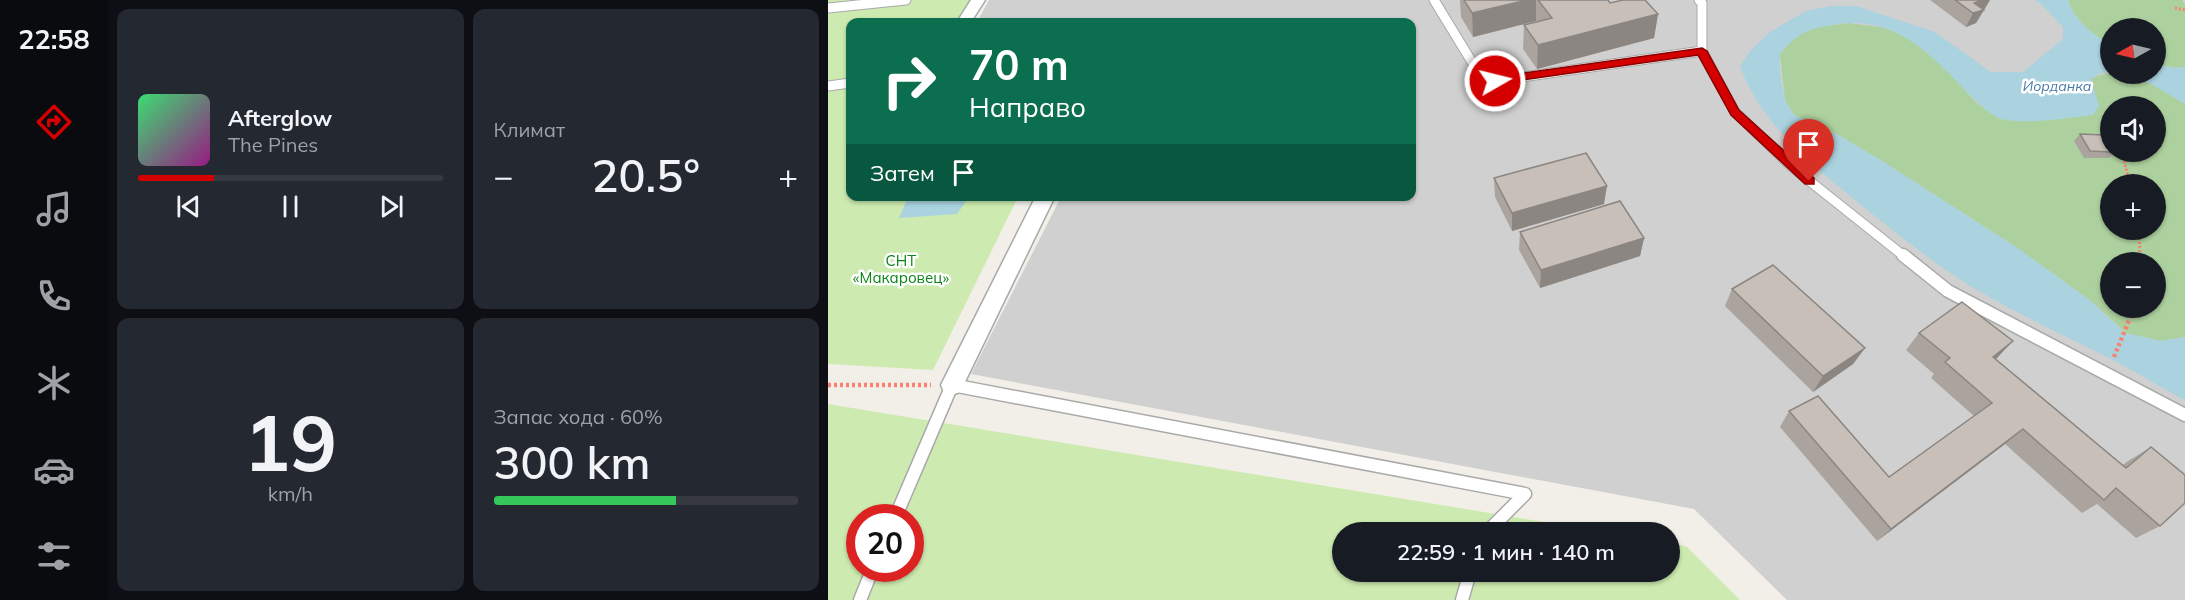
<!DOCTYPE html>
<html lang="ru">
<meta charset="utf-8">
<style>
body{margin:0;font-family:Mulish,sans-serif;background:#242831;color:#f1f3f6;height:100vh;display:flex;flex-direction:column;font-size:22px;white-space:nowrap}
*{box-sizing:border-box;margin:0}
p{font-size:20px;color:#9ea1a6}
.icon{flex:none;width:33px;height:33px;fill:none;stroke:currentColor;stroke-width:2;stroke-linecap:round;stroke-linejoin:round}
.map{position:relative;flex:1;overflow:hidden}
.sheet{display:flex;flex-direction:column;gap:9px;padding:9px;background:#0d0f14;width:720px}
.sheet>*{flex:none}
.guide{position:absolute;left:18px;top:18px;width:570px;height:183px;border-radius:12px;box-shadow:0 2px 4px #0004;background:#0b6e4f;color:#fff;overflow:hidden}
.needle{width:39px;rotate:262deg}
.tools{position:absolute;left:1272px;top:18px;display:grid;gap:12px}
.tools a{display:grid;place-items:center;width:66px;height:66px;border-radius:50%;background:#171b24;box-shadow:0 2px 4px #0004;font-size:30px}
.speed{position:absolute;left:18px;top:504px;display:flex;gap:12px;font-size:30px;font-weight:700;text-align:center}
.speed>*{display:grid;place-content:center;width:78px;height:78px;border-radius:50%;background:#171b24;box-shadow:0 2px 4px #0004;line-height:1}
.speed .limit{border:9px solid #d22;background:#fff;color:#111}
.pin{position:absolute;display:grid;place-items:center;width:51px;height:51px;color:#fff;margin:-62px -26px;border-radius:50% 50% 50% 0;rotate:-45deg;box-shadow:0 0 6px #0007}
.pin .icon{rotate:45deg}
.me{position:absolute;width:66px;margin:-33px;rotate:82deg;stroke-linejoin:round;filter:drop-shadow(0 0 4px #0008)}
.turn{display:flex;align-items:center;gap:21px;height:126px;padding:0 24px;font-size:27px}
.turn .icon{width:78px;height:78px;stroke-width:2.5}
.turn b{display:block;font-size:42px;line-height:51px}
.then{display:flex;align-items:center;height:57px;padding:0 24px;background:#0003;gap:12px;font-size:22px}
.big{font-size:45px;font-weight:600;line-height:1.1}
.sheet .tile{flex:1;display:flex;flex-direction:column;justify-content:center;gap:9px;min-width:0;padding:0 21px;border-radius:12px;background:#242831}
.sheet .dial{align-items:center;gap:0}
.dial b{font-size:78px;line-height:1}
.song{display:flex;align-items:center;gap:18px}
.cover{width:72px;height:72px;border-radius:9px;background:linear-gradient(135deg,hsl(140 70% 55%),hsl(310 70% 35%))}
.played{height:6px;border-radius:3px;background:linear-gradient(90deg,#d40000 25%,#363941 25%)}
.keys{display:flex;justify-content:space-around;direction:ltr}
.heat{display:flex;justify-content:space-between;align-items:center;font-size:33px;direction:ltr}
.charge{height:9px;border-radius:4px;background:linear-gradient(90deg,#34c759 60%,#363941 0)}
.sheet .tiles{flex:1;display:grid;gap:9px;grid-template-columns:repeat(2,1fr)}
.trip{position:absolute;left:504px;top:522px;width:348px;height:60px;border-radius:30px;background:#171b24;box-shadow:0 2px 4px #0004;font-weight:600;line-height:60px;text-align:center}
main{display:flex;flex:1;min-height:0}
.tab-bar{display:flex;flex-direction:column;width:108px;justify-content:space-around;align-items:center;background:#090b0e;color:#9ea1a6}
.tab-bar .icon{width:42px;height:42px}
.tab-bar .on{color:#d40000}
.tab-bar b{font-size:27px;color:#f1f3f6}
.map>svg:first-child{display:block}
.religious{fill:#d0d0d0;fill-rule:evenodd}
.grass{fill:#cdebb0;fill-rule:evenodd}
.forest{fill:#add19e;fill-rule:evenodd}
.water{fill:#aad3df}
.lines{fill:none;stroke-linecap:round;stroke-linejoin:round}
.service-far1-casing{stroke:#a9a9a9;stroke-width:11}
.service-casing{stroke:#a9a9a9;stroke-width:15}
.minor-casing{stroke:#a9a9a9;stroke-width:3}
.path-far1{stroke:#fa8072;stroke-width:3;stroke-dasharray:2 2;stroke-linecap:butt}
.path{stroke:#fa8072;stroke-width:4.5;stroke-dasharray:3 3;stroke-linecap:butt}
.service-far1{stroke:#fff;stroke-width:9}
.service{stroke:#fff;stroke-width:12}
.minor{fill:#fff;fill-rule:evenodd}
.wall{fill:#aba49e}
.shaded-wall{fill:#8b8681}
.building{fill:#c7bfb8;stroke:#8b8681;stroke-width:1.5}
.route{fill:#d40000;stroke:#8a0000;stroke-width:1.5}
.labels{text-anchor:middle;stroke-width:5;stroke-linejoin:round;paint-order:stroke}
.far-water-label{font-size:14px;font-style:italic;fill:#4a7aab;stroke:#fff}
.park-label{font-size:15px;fill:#0c8416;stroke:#fff}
</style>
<main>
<nav class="tab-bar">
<b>22:58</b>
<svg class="icon on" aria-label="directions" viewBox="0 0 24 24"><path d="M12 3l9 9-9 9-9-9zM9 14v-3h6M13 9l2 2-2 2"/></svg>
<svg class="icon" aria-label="music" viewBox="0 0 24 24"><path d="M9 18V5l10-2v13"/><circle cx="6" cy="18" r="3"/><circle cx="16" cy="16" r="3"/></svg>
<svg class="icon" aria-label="phone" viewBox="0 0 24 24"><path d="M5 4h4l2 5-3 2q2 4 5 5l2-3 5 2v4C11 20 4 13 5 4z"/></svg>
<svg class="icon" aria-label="climate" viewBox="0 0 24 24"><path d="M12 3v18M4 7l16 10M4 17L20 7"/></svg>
<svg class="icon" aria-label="car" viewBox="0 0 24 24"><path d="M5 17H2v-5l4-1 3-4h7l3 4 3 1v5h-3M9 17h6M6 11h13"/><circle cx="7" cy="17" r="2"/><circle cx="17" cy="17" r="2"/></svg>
<svg class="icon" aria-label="filters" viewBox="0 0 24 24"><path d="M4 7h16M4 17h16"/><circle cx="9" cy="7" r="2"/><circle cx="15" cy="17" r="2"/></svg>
</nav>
<section class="sheet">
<div class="tiles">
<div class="tile">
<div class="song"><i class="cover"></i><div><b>Afterglow</b><p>The Pines</p></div></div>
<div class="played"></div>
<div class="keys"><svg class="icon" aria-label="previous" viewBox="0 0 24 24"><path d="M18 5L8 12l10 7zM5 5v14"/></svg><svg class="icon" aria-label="pause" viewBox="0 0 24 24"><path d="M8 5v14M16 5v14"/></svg><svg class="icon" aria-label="next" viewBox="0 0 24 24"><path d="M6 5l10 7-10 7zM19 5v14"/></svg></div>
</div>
<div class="tile"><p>Климат</p>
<div class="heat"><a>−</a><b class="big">20.5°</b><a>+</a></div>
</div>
<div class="tile dial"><b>19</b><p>km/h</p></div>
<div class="tile"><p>Запас хода · 60%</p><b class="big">300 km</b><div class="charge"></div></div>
</div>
</section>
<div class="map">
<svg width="1357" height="600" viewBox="0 0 1357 600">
<rect width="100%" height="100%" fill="#f2efe9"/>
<!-- religious -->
<path class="religious" d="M161,0H1357V600H959L866,509L143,374L233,197L584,196V22H149ZM1282,28H1328V74H1282ZM1282,106H1328V152H1282ZM1282,184H1328V230H1282ZM1282,262H1328V308H1282Z"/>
<!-- grass -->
<g class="grass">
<polygon points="0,0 145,0 130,22 22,22 22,196 190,197 105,370 0,364"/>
<path d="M0,404L777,532H514V572H842V543L858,546L912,600H0ZM32,518H82V568H32Z"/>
</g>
<!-- forest -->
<g class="forest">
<path d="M1240,0H1354L1357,5V67L1348,68L1328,64V28H1282V44C1264,34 1246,20 1240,0Z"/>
<path d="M1020,23L1053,27L1080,36L1118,69L1148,102L1172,119H1231L1271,106L1262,79C1291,63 1331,86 1357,104V337L1333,341L1298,333L1263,301L1188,247L1054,161L1010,135L966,115L957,100L952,54L969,35L990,27ZM1282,106H1328V152H1282ZM1282,184H1328V230H1282ZM1282,262H1328V308H1282Z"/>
</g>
<!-- water -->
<g class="water">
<path d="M1207,0H1240C1246,20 1264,34 1282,44V72L1273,73L1263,79L1271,106L1265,115C1241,118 1195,125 1173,119C1161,115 1147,100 1138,91C1102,53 1067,16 1010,24C980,29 972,31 952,54V73L957,100L966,115L1010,135L1054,161L1188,247L1263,301L1297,333L1333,341L1357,337V400C1331,387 1307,371 1281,358C1230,332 1176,308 1128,277C1091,252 1057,224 1023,197C979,161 931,120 912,66L923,50L942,32L978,11L1003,6H1028L1107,32L1163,72H1195L1235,39V27L1213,4Z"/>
<polygon points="1328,64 1348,68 1357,67 1357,104 1321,83 1293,74 1328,74"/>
<polygon points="80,197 80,196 141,197 129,214 71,218"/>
</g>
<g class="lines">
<!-- service-far1 casing -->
<g class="service-far1-casing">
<g id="service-far1">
<polyline points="606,0 650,72 667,81 874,51 874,3 871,0"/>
<polyline points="0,8 78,0"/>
<polyline points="874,51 907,112 964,167 1077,257"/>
<polyline points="0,86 22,83"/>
</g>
</g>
<!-- service casing -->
<g class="service-casing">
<g id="service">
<polyline points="1075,255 1120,291 1357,415"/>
<polyline points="67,518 124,385 697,494 659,532"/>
<polyline points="32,600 45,568"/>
<polyline points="634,600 642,572"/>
</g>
</g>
<!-- minor casing -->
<g class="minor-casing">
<g id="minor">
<polygon points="143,0 157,0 143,22 129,22"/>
<polygon points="208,196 227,196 132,392 124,395 116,392 113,385"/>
</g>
</g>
<!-- path-far1 -->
<g class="path-far1">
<polyline points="1347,8 1357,10"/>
<polyline points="1296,161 1302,184"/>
<polyline points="1311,230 1312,257"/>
</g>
<!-- path -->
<g class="path">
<polyline points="1312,255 1312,262"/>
<polyline points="1286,357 1306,308"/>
<polyline points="0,385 103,385"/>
</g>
<!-- service-far1 -->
<use href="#service-far1" class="service-far1"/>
<!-- service -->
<use href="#service" class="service"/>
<!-- minor -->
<use href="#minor" class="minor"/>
</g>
<!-- wall -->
<g class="wall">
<polygon points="632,0 780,0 782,3 830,14 826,38 709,69 695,49 696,25 708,22 708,21 645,37 633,17"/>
<polygon points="1102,0 1162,0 1148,23 1138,27"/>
<polygon points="1252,134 1287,152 1281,158 1256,158 1246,141"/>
<polygon points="1328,139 1333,146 1328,151"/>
<polygon points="1290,152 1327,152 1320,159 1295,159"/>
<polygon points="666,178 776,204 684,231 667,197"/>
<polygon points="692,232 816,238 812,256 712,288 691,250"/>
<polygon points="904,289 1037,348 1025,364 985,392 897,306"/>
<polygon points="1091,333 1168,359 1295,465 1300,461 1323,447 1332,526 1308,538 1269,504 1254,513 1177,444 1049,541 952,427 961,411 1061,477 1146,416 1103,378 1106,374 1078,350"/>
</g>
<!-- shaded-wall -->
<g class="shaded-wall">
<polygon points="699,0 708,0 708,21 645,37 644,13"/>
<polygon points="1155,0 1162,0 1148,23 1138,27 1145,13 1146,3"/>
<polygon points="830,14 826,38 709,69 710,45"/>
<polygon points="779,186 776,204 684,231 684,213"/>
<polygon points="816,238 812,256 712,288 713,270"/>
<polygon points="1185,341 1169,358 1149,373 1165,357"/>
<polygon points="1037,348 1025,364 985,392 995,376"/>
<polygon points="1195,429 1177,444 1049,541 1063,529"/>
</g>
<!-- building -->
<g class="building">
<polygon points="636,0 699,0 644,13"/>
<polygon points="710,0 780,0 782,3 795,0 817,0 830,14 710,45 696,25 724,18"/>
<polygon points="1127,0 1155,0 1146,3 1156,10 1145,13"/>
<polygon points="1252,134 1276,135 1282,144 1282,152 1262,151"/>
<polygon points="1328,139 1333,146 1328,146"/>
<polygon points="758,153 779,186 684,213 666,178"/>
<polygon points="792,201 816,238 713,270 692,232"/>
<polygon points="945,265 1037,348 995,376 904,289"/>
<polygon points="1134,302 1185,341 1165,357 1298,468 1323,447 1357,475 1357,503 1332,526 1288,488 1276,500 1195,429 1063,529 961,411 990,396 1061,477 1164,403 1117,362 1122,358 1091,333"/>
</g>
<!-- route -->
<polygon class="route" points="874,48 879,51 911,110 986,178 986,184 977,184 903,115 870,55 667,84 662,81 667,77"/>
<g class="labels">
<!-- far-water labels -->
<g class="far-water-label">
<text x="1229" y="91">Иорданка</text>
</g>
<!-- park labels -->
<g class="park-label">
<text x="73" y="266">СНТ<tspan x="73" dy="17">«Макаровец»</tspan></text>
</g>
</g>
</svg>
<div class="tools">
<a><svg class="needle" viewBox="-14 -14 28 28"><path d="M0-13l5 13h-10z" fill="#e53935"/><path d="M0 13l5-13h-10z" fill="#9ea1a6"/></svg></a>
<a><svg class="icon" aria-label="sound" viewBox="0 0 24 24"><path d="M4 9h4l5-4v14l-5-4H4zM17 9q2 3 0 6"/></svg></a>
<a>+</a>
<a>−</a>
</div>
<div class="speed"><div class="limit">20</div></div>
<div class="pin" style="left:981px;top:181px;background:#d93025"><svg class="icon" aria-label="arrive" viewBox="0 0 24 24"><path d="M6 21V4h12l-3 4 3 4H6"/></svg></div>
<svg class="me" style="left:667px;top:81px" viewBox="-20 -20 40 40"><circle r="17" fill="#d40000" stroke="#fff" stroke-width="3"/><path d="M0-11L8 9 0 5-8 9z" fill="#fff"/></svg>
<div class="trip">22:59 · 1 мин · 140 m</div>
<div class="guide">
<div class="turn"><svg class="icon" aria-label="right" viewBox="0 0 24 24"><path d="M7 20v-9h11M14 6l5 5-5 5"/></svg><div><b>70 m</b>Направо</div></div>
<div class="then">Затем<svg class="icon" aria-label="arrive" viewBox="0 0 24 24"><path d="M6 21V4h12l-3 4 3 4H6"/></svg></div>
</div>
</div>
</main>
